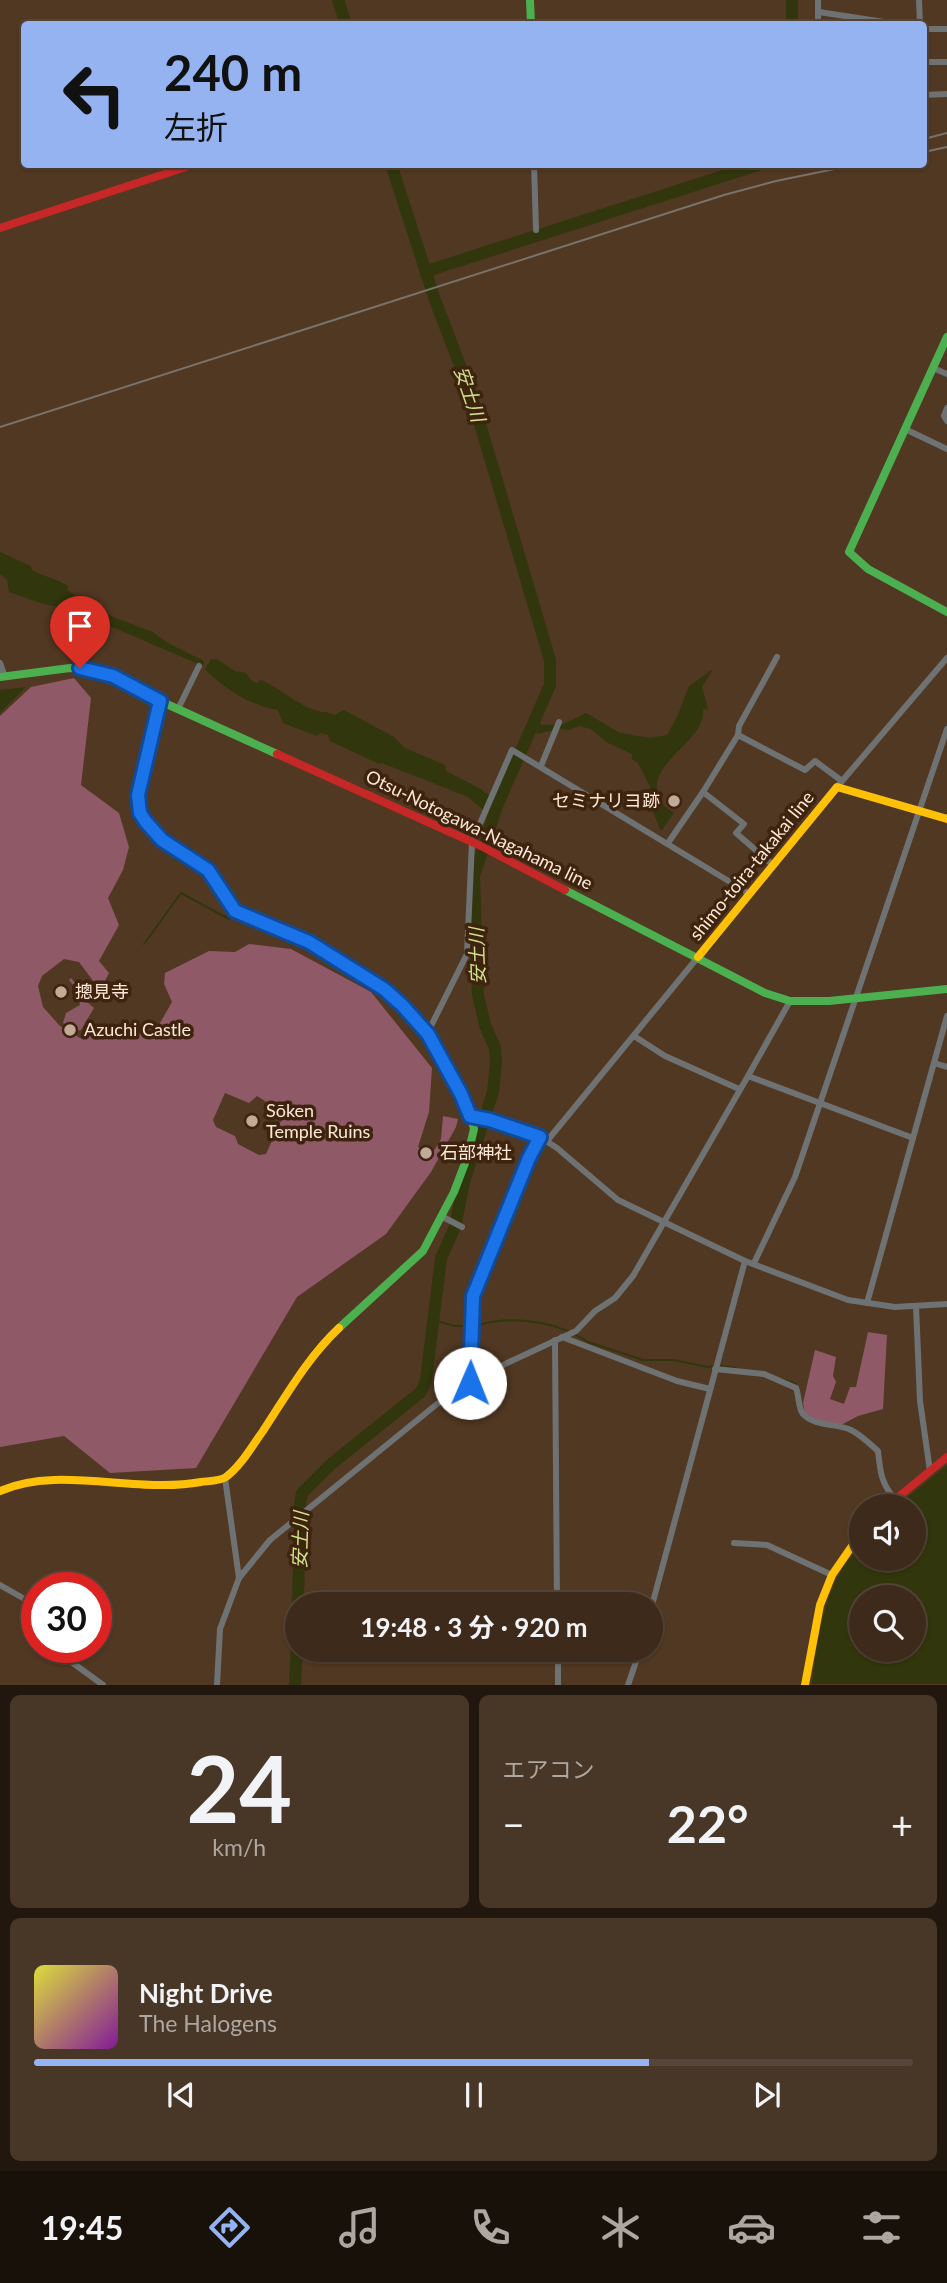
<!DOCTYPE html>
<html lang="ja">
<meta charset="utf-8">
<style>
body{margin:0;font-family:Lato,"Noto Sans JP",sans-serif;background:#483627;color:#f1f3f6;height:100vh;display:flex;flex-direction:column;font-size:26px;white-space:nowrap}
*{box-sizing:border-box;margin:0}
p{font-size:23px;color:#ada7a2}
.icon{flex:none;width:38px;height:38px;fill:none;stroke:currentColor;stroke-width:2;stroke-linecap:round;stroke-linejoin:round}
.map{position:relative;height:1685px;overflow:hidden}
.sheet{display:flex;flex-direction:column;gap:10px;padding:10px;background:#22170e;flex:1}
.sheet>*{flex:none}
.guide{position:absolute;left:21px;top:21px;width:906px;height:147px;border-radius:7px;box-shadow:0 2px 5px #0004,0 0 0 2px #564639;background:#95b2f1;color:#111;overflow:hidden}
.tools{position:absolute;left:849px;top:1494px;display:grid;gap:14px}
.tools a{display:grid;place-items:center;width:77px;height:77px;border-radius:50%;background:#3d2a1a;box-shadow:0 2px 5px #0004,0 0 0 2px #564639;font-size:35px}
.speed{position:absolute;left:21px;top:1572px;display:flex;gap:14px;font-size:35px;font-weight:700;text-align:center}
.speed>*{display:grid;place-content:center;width:91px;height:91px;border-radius:50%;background:#3d2a1a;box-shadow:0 2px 5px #0004,0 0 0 2px #564639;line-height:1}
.speed .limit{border:10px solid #d22;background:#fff;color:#111}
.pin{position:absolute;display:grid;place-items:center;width:60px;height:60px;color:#fff;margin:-72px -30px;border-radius:50% 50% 50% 0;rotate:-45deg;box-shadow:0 0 7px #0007}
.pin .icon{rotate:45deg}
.me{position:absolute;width:77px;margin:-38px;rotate:1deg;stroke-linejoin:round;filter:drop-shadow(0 0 5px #0008)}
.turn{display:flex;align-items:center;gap:24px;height:147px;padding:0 28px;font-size:32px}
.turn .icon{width:91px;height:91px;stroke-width:2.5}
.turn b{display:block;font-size:49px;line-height:60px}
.big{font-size:52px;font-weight:700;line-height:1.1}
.sheet .widget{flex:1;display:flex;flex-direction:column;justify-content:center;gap:10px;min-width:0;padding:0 24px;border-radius:10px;background:#483627}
.sheet .dial{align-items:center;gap:0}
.dial b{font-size:91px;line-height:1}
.song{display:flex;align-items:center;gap:21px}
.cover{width:84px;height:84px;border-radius:10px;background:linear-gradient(135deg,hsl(60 70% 55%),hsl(290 70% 35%))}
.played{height:7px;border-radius:4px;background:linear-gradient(90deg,#95b2f1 70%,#564639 70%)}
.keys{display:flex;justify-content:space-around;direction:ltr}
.heat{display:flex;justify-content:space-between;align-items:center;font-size:38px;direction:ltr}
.sheet .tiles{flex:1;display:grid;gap:10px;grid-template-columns:1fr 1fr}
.widget:last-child{grid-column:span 2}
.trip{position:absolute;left:285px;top:1592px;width:378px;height:70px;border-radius:35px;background:#3d2a1a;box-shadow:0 2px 5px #0004,0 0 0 2px #564639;font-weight:700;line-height:70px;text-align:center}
.tabs{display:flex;height:112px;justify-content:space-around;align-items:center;background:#18110a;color:#ada7a2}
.tabs .icon{width:49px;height:49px}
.tabs .selected{color:#95b2f1}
.tabs b{font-size:32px;color:#f1f3f6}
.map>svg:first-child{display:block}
.green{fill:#8a5965}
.forest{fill:#8f5968;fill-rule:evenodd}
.water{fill:#32360c;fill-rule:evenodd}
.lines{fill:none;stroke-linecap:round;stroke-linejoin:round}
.stream{stroke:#32360c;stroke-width:2}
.river{stroke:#32360c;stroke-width:12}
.street{stroke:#6f7273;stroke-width:6}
.fast{stroke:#4caf50;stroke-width:8}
.slow{stroke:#ffc107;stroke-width:8}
.jam{stroke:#c62828;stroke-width:8}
.rail{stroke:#79736c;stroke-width:2}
.route-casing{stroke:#114b97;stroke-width:18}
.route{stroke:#1a73e8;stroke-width:12}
.poi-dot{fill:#c1aa98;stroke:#3e230e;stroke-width:2.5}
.labels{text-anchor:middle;stroke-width:7;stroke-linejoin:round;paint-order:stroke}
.poi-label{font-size:18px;fill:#fde8d8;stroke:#3e230e;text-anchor:start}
.street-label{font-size:18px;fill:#fde8d8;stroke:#3e230e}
.water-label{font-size:19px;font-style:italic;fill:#d1e28c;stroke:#3e230e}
</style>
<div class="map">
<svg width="947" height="1685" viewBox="0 0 947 1685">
<rect width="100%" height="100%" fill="#513822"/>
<!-- green -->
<polygon class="green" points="71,978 87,996 86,1001 94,1008 81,1030 77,1031 63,1023 66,1013 80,1005 79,1000 82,997 69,980"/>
<!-- forest -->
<g class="forest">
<path d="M74,678L91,698L81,785L119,813L129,847L123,870L108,898L119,925L99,961L109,973L102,987L97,986L79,962L64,959L42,976L38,986L43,1007L60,1026L80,1038L97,1029L120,1037L156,1030L172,1002L164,984L165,973L209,951L235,952L249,944L291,949L371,992L432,1068L429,1112L418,1147L422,1150L419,1155L429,1159L441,1139L443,1116L458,1119L456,1127L431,1172L386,1234L297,1297L196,1468L110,1473L64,1436L0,1447V716L31,687ZM225,1093L249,1103L257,1096L281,1111L282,1119L266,1154L259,1155L238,1144L235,1136L216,1127L213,1120Z"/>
<polygon points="868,1332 887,1335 883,1409 858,1416 839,1426 816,1420 805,1414 803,1403 815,1350 836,1357 833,1376 836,1382 830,1399 844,1404 850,1387 856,1387"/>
</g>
<!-- water -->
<g class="water">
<path d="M0,552L31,566L32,570C45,577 57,579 68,586L67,590L113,617L153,632L168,643L204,661L203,666L96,620C84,609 64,608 48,605C35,602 22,596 9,592L7,580L0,574Z"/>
<path d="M211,659H217L235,671L246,673L251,680L257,683L261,680C278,687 301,707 318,711C324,713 328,711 334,715L344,710L394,737L405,748L445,765L446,771L481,789L494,799L487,813L468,797L382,763L379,764L330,741L328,735L320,733L317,736L283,723L278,710C250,705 224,689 205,669Z"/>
<path d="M713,669L702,687L708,708L707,710L703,709C706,738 659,757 657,785C656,790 658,797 659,802L674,813L661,831L646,795L650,787L638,763L632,759V754L606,742L591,729L579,726L569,730L559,729L536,734L540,722L541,725L563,724L586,713L620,733L650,738L667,735L677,717L689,686Z"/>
<polygon points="26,687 0,713 0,690"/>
<path d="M947,1465V1684H812C816,1648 822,1603 841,1571C846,1561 854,1553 861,1544V1559H914V1507H895ZM861,1598H914V1650H861Z"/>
</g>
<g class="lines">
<!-- stream -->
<g class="stream">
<polyline points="144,944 181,893 229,919 233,912"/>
<polyline points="433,1320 455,1326 469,1326"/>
<path d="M474,1326C505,1317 538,1319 568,1331"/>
<polyline points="576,1335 588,1342 643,1360 674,1360 707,1367 715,1366"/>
<polyline points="721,1366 736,1368"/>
<polyline points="782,1379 796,1384"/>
</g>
<!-- river -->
<g class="river">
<polyline points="338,0 346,24"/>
<polyline points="792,0 792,24"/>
<polyline points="426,274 433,269 761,164"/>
<polyline points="298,1605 300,1504 302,1493 330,1465 421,1392 426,1380 441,1258 455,1227 464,1182 493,1092 496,1062 495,1048 485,1025 478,995 474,876 497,806 550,685 550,660 472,397 435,300 391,164"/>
<polyline points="295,1685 298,1624"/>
</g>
<!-- street -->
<g class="street">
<polyline points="818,0 818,24"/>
<polyline points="919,0 920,24"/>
<polyline points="819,12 897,24"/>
<polyline points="924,29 947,29"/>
<polyline points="924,62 947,62"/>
<polyline points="924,95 947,94"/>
<polyline points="534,164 536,230"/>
<polyline points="933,368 947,374"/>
<polyline points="947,408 944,416 947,421"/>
<polyline points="905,429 947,449"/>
<polyline points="0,663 5,677"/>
<polyline points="178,709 199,666"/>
<polyline points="738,735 805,770 815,761 842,781"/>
<polyline points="541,766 559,722"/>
<polyline points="837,787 947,658"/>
<polyline points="703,792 744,824 736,833 773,865"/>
<polyline points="668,843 703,792 738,735 739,726 777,657"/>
<polyline points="427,1034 467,954 472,842 512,750 750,894"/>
<polyline points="634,1036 665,1056 739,1089"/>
<polyline points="934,1063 947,1067"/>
<polyline points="748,1076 790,1001"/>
<polyline points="475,1116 540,1137 557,1148 618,1200 745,1261 848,1300 895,1307 947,1304"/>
<polyline points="547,1141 698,957"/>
<polyline points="443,1217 462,1227"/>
<polyline points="754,1263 795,1177 947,729"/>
<polyline points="867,1303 947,1016"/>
<polyline points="916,1306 920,1401 930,1471"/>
<polyline points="562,1337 677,1381 710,1389"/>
<polyline points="555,1340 557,1605"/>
<path d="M715,1369L764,1374L796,1388C799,1395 798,1408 803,1414C815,1427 837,1423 851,1430C861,1435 870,1444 878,1451C880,1470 881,1484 895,1499"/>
<polyline points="469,1383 473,1296 529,1158 540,1137"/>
<polyline points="225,1478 239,1578"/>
<polyline points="734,1543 767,1545 832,1575"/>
<polyline points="0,1585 37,1606"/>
<polyline points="651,1609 745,1261"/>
<polyline points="61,1647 66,1658 103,1685"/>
<polyline points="558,1650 558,1685"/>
<polyline points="217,1685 220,1629 239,1578 270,1540 437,1404 507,1363 576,1331 595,1311 615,1298 633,1276 748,1076 913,1138"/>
<polyline points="628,1685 640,1650"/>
</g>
<!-- fast -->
<g class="fast">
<polyline points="530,0 531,24"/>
<polyline points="947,337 849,552 868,569 947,612"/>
<polyline points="0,677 70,668 91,669 113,676 160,701 277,754"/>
<polyline points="565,890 765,993 790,1001 829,1001 947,989"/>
<polyline points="339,1328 423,1251 454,1192 467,1158 474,1129 470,1113 453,1077"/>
</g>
<!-- slow -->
<g class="slow">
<polyline points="698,957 837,787 947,819"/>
<path d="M0,1491C58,1465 136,1494 201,1482C208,1481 220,1481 226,1477C241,1466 252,1446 263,1431C286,1396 308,1357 339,1328"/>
<polyline points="805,1685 820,1605 832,1575 861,1533"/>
</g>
<!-- jam -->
<g class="jam">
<polyline points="0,228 195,164"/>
<path d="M160,701C153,726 132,787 140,811C149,838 178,847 199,862C216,875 220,900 238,912C257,925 282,928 303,938C343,958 385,985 415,1019C431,1036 441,1057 453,1077"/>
<polyline points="277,754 481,846 565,890"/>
<polyline points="886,1507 947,1457"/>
</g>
<!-- rail -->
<g class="rail">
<polyline points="924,139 947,133"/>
<polyline points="924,152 947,147"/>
<polyline points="0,427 724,195 776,181 859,164"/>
</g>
</g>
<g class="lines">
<!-- route casing -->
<g class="route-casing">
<polyline id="route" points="80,668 113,676 160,701 138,795 140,813 146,822 162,840 208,870 235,911 309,942 384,989 402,1005 428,1034 461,1094 470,1116 490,1120 540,1137 529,1158 473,1296 470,1383"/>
</g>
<!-- route -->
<use href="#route" class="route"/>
</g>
<!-- markers -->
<g class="poi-dot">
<circle cx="674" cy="801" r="7"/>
<circle cx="61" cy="992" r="7"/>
<circle cx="70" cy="1030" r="7"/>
<circle cx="252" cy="1121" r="7"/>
<circle cx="426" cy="1153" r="7"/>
</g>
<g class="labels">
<!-- poi labels -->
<g class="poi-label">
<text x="660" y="807" text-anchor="end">セミナリヨ跡</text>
<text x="75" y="998">摠見寺</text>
<text x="84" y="1036">Azuchi Castle</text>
<text x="266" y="1117">Sōken<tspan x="266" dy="21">Temple Ruins</tspan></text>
<text x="440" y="1159">石部神社</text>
</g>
<!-- street labels -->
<g class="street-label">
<text transform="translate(479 830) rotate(26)" y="6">Otsu-Notogawa-Nagahama line</text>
<text transform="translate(752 866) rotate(-51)" y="6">shimo-toira-takakai line</text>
</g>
<!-- water labels -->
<g class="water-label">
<text transform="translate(470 394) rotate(71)" y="7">安土川</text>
<text transform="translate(477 956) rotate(-92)" y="7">安土川</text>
<text transform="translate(300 1540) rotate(-88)" y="7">安土川</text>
</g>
</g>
</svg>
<div class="tools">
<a><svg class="icon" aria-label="sound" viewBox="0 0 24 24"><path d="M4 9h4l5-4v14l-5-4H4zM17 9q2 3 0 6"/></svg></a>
<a><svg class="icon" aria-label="search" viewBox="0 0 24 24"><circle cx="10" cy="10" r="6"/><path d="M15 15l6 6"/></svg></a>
</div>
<div class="speed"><div class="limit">30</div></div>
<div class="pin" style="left:80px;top:668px;background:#d93025"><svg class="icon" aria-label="arrive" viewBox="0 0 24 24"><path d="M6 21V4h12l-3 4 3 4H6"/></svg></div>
<svg class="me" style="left:470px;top:1383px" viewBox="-20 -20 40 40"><circle r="19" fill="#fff"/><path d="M0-13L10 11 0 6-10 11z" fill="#1a73e8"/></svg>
<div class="trip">19:48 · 3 分 · 920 m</div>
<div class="guide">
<div class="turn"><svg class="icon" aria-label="left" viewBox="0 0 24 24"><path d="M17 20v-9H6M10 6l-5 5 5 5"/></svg><div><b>240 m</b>左折</div></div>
</div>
</div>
<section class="sheet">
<div class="tiles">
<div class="widget dial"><b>24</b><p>km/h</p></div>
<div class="widget"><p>エアコン</p>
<div class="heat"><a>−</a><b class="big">22°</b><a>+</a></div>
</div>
<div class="widget">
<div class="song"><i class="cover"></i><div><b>Night Drive</b><p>The Halogens</p></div></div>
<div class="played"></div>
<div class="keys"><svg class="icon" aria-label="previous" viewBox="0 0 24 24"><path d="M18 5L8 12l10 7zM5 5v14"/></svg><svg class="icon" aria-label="pause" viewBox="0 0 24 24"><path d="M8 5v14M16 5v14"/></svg><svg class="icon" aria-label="next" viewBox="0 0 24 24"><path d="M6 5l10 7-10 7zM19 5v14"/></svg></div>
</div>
</div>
</section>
<nav class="tabs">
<b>19:45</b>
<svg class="icon selected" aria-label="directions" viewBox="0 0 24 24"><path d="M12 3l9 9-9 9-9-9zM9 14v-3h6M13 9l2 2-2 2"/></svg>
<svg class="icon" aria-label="music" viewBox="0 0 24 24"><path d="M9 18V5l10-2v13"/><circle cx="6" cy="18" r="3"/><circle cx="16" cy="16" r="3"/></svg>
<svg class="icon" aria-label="phone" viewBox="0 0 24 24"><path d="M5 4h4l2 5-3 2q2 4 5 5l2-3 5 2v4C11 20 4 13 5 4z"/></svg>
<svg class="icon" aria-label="climate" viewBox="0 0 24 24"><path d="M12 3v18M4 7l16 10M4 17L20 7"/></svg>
<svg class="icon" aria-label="car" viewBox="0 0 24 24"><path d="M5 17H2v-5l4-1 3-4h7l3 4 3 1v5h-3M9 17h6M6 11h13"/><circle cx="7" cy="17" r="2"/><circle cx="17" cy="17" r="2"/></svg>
<svg class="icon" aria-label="filters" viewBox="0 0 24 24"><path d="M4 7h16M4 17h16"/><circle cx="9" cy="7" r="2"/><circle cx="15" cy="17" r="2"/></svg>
</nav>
